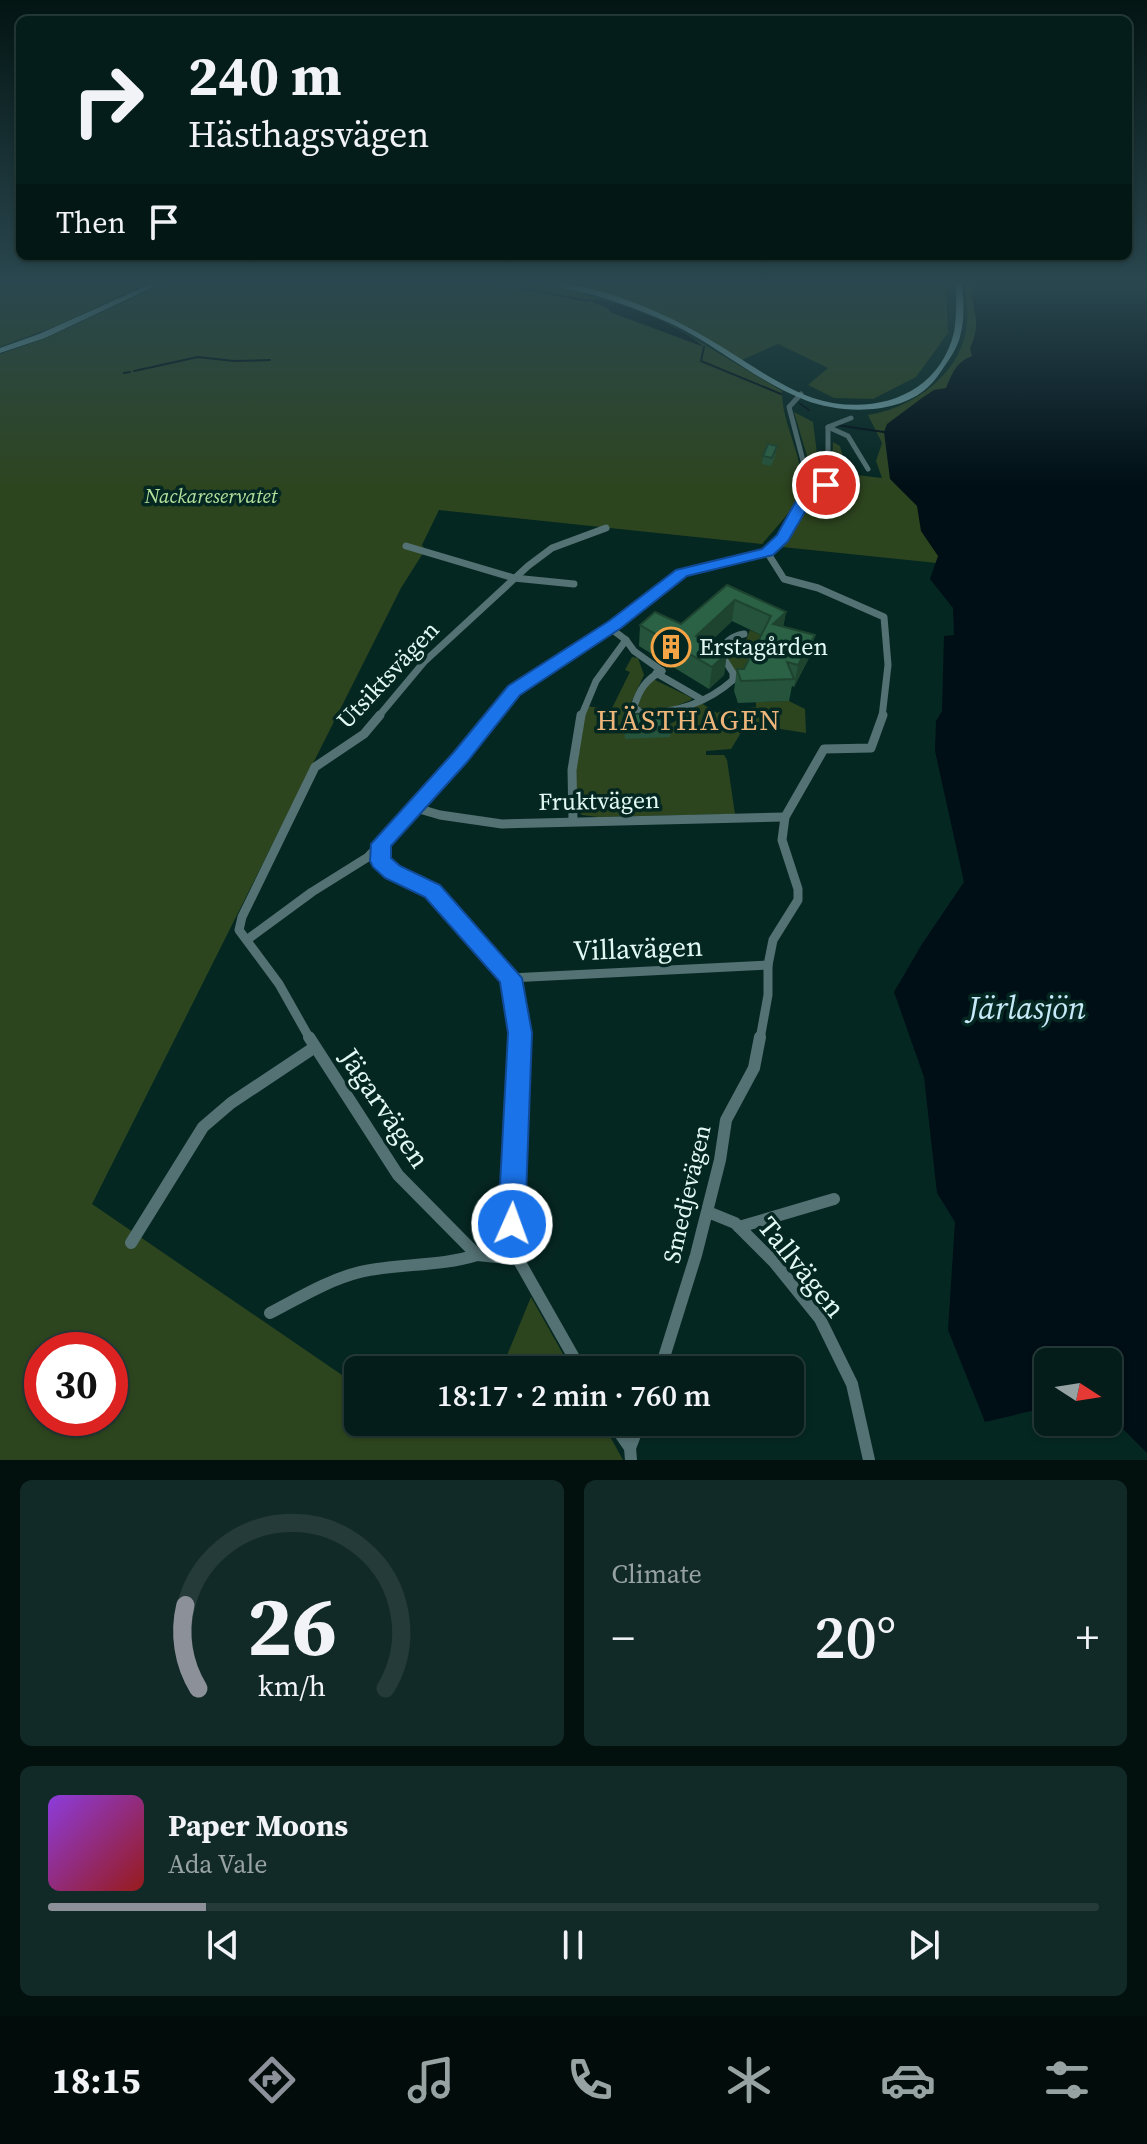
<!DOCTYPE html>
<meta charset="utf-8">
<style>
body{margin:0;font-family:"Source Serif 4",serif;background:#122a27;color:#f1f3f6;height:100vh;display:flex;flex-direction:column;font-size:30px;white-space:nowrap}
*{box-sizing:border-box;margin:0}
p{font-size:26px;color:#97a2a2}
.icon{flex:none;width:44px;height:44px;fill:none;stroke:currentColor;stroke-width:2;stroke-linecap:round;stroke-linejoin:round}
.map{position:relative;height:1460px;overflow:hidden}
.side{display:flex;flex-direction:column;gap:20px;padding:20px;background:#02100e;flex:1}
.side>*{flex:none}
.guide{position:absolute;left:16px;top:16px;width:1116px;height:244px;border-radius:12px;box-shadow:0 2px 6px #0004,0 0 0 2px #253b39;background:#041d1a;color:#f1f3f6;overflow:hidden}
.needle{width:52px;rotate:102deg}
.buttons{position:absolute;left:1034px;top:1348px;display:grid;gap:16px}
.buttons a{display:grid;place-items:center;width:88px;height:88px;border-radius:12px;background:#041d1a;box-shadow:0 2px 6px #0004,0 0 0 2px #253b39;font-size:40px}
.speed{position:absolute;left:24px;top:1332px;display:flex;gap:16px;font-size:40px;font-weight:700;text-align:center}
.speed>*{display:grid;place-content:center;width:104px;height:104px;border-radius:50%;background:#041d1a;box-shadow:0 2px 6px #0004,0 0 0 2px #253b39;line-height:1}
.speed .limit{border:12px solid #d22;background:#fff;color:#111}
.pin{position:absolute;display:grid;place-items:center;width:68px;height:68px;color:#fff;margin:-34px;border:4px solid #fff;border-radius:50%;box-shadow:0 2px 8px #0007}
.me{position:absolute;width:88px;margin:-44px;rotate:2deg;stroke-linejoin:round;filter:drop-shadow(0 0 6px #0008)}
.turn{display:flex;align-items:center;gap:28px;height:168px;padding:0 40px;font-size:36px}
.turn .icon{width:104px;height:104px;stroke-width:2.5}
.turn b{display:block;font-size:56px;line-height:68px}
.then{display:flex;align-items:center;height:76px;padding:0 40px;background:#0003;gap:16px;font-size:30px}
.big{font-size:60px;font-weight:600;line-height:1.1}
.side .tile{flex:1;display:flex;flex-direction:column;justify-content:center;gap:12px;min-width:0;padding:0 28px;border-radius:12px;background:#122a27}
.side .dial{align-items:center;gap:0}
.dial svg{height:208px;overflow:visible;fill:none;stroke:#253b39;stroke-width:7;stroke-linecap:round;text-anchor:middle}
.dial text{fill:#f1f3f6;stroke:none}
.song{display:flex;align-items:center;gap:24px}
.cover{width:96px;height:96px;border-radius:12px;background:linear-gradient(135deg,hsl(270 70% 55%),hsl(0 70% 35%))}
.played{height:8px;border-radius:4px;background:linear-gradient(90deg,#8c9099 15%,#253b39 15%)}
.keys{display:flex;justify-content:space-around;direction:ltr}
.heat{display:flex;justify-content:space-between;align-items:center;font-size:44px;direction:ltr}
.side .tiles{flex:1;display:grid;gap:20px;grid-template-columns:1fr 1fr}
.tile:last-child{grid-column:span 2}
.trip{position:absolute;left:344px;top:1356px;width:460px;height:80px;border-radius:12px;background:#041d1a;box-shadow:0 2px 6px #0004,0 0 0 2px #253b39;font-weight:600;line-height:80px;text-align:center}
.menu{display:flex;height:128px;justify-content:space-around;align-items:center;background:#020c0a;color:#97a2a2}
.menu .icon{width:56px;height:56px}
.menu .on{color:#8c9099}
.menu b{font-size:36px;color:#f1f3f6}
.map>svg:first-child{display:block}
.green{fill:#2d451f;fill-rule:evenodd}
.water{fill:#000e15}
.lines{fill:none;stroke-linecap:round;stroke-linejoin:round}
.stream{stroke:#000e15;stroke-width:2}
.minor-far3{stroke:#547173;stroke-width:5}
.minor-far2{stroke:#547173;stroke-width:7}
.minor-far1{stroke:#547173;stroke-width:9}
.minor{stroke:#547173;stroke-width:12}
.secondary{fill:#709ea3;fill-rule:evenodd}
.wall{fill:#25533b}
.shaded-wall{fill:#1e4430}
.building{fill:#2b6145;stroke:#1e4430;stroke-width:2}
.route{fill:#1a73e8;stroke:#114b97;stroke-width:2}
.labels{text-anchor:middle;stroke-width:7;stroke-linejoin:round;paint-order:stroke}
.far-park-label{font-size:20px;font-style:italic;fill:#b4e19c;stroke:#052722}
.poi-label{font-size:24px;fill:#e2f8f3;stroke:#052722;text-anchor:start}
.street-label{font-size:24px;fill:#e2f8f3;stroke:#052722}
.quarter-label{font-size:28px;letter-spacing:2px;fill:#efb67b;stroke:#052722}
.near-street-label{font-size:28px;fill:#e2f8f3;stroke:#052722}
.near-water-label{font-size:32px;font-style:italic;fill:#c7eaf9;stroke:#052722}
</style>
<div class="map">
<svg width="1147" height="1460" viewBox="0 0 1147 1460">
<rect width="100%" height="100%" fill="#052722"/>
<!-- green -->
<g class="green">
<polygon points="0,283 148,283 56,326 0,347"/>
<path d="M166,283H536L577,292L673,326L782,391C781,424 809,467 800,494C795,508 772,532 762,544L439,510L422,545L425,550L401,588L92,1204L358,1386V1422H602L623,1460H0V354L44,339ZM42,1350H110V1418H42Z"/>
<path d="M562,283H946L948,333L916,377L873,399L834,398L808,385L828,368L778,344L742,360C687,323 629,296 562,283Z"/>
<path d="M965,283H1032L937,563L782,547L816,494C842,490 831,464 833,442L840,446L848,474L882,478L876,461L882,443L868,415C914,408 964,372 967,322C968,309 966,296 965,283Z"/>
<polygon points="794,412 813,422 820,477 825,480 822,484 814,480"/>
<polygon points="750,630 774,641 744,683 726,662 724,649 730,640 746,640"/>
<path d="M632,657L638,658L644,675L630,705L629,723L667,726L677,720L671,715L701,703L717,713L724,710L756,707V702L789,701L805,709L806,733L755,725L742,731L731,749L706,751V755H724L727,760L735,814L598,817L582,815C565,800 582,727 587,706L611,710L630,672L625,670Z"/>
<polygon points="651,678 692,698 691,700 668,709 639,708 638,703"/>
<polygon points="531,1297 572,1370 501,1370"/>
</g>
<!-- water -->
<g class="water">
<path d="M973,283H1147V1453L1108,1414V1362H1048V1407L985,1422L948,1330L955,1222L937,1193L924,1077L894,992L922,944L964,882L935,751L936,721L942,711L944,636L954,635L953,608L930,579L938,556L921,531L917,506L890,479L884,432L887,424L922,398L934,390L946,388C952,374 956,362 972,356L970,348C984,318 969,310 973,283Z"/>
<path d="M586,299C616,298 683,327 704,347L610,312L609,309Z"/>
</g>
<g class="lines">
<!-- stream -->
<g class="stream">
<polyline points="494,283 588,301"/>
<polyline points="704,347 701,361 781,394"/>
<polyline points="134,371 198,357 234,361 270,360"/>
<polyline points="124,373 130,372"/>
<polyline points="799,403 809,410"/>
<polyline points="836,425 884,432"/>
</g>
<!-- minor-far3 -->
<g class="minor-far3">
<polyline points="801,394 789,407 806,472"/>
<polyline points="828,427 848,436 868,469"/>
<polyline points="823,472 821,468 828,452 828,427 851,418"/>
</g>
<!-- minor-far2 -->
<g class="minor-far2">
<polyline points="810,488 824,487 828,482 822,470"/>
<polyline points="406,546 514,578 574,584"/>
<polyline points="767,552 784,579 818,588 884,617 888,665 882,717"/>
<polyline points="626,640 634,651 662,671"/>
<path d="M662,671C646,679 639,690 634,707L641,713C675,713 707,703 733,680V673L721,654C724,642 731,636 744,634"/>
<polyline points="656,673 701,699"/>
<polyline points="378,717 424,662 528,566 552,548 606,528"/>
<polyline points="492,717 514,691 535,674 615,625 681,573 767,552 783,537 809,496 805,470"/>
<polyline points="581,717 596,681 626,640 610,628"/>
</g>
<!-- minor-far1 -->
<g class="minor-far1">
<polyline points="416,808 440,815 502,824 785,817"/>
<polyline points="573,821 572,770 581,715"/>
<polyline points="381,845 380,861 392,872 432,891 510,978 520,1039"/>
<polyline points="248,939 312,892 368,857 416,808 494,715"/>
<polyline points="510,978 768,965"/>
<polyline points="310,1039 279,984 239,930 242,917 315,767 364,734 380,715"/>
<polyline points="760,1039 768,995 768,965 773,940 798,900 798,889 782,840 785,817 824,749 871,748 883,715"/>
</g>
<!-- minor -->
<g class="minor">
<polyline points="309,1037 398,1175 477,1255 518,1259"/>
<polyline points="520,1037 512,1224 518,1259 581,1370"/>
<polyline points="708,1212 735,1223 774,1262 820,1319 852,1384 869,1460"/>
<polyline points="739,1227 834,1199"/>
<polyline points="131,1243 203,1127 231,1103 315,1047"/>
<path d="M270,1313C299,1298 328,1280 360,1272C399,1263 439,1267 477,1255"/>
<polyline points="660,1370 696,1255 720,1160 726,1120 754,1068 760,1037"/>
<polyline points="612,1422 630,1448 631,1460"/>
<polyline points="630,1448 640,1422"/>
</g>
<!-- secondary -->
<g class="secondary">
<polygon points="153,283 162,283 45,338 0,353 0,348 39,334"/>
<path d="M548,283C596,283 666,313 707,338C742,358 775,384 813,398C871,417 939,397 954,332C957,316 956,299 956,283H962C963,299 965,316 961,332C959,344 953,354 946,364C940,373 934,382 927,388C897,415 841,414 805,400C758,382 719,347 674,325C648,313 621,303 594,295C579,291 562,289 548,283Z"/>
</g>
</g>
<!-- wall -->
<g class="wall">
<polygon points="776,454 771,466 762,464 763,456"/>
<polygon points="727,585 786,612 783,627 810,656 794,687 792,686 789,701 738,703 734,691 737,669 744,669 761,635 732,621 709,643 727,653 724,675 709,689 639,646 640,625 681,624"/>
<polygon points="623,715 671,729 670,737 625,739 623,723"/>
</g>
<!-- shaded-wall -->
<g class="shaded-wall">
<polygon points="735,600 732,621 693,658 696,636"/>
<polygon points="786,612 782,633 773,624"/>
<polygon points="815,635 810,656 794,687 798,665"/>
<polygon points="727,653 724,675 709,689 712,667"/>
</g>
<!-- building -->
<g class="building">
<polygon points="768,444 777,446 772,458 763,456"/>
<polygon points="727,585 786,612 773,624 815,635 798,665 787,662 794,679 741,681 737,669 744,669 771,616 735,600 696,636 727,653 712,667 640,625 655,612 681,624"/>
<polygon points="661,712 668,717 671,729 626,731 623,715"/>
</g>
<!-- sky -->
<linearGradient id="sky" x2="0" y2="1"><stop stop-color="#031513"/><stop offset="0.58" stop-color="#2a474f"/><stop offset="1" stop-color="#2a474f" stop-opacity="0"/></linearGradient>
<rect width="1147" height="488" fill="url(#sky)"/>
<!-- route -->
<polygon class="route" points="826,480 833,485 831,488 817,491 788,541 773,555 687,576 621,628 520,695 467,762 391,846 391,858 400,866 440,885 522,978 532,1033 525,1224 521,1233 512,1237 502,1233 498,1224 508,1033 500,982 425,897 385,878 373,867 370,861 371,844 454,752 508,686 609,621 676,570 762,549 777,535 805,485"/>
<!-- icons -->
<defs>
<g id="building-ring" transform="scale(2)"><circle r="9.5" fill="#052722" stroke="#f4a345" stroke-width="1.5"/><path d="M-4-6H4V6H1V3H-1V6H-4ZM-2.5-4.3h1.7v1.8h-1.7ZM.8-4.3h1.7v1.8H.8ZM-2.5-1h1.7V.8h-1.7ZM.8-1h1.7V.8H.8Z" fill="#f4a345"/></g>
</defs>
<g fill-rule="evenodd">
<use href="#building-ring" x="671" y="647"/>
</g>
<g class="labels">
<!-- far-park labels -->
<g class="far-park-label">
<text x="211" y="503">Nackareservatet</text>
</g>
<!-- poi labels -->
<g class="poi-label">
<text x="699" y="655">Erstagården</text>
</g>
<!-- street labels -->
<g class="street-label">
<text transform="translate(388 675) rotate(-47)" y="8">Utsiktsvägen</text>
<text transform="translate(599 801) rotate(-1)" y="8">Fruktvägen</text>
<text transform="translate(687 1194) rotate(-77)" y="8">Smedjevägen</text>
</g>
<!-- quarter labels -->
<g class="quarter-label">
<text x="689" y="730">HÄSTHAGEN</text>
</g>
<!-- near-street labels -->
<g class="near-street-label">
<text transform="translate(638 948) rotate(-2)" y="10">Villavägen</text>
<text transform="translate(385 1108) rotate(56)" y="10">Jägarvägen</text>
<text transform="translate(802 1267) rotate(51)" y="10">Tallvägen</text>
</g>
<!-- near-water labels -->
<g class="near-water-label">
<text x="1027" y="1019">Järlasjön</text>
</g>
</g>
</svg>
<div class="buttons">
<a><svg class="needle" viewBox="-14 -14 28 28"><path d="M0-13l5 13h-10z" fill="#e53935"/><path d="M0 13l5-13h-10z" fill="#97a2a2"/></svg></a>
</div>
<div class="speed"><div class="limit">30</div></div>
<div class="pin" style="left:826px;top:485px;background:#d93025"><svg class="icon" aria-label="arrive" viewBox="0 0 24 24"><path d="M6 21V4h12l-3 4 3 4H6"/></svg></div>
<svg class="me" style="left:512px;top:1224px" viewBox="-20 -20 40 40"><circle r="17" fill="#1a73e8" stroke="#fff" stroke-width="3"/><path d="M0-11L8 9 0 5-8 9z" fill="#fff"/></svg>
<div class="trip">18:17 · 2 min · 760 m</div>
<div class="guide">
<div class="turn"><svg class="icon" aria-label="right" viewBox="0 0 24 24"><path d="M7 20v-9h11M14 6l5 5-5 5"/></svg><div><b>240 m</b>Hästhagsvägen</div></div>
<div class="then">Then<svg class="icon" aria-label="arrive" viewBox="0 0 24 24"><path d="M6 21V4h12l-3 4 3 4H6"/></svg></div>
</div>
</div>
<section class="side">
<div class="tiles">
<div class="tile dial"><svg viewBox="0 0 100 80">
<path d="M14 69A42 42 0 1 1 86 69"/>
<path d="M14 69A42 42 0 0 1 9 37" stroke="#8c9099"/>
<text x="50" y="56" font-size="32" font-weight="700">26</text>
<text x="50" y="72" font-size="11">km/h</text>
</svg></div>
<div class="tile"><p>Climate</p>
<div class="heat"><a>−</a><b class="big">20°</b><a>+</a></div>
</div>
<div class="tile">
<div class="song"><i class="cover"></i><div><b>Paper Moons</b><p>Ada Vale</p></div></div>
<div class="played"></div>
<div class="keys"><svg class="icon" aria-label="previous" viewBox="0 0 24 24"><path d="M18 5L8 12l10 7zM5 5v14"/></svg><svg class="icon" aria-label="pause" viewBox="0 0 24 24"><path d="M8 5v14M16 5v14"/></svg><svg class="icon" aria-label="next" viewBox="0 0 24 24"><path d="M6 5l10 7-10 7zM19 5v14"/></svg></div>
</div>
</div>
</section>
<nav class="menu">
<b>18:15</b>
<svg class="icon on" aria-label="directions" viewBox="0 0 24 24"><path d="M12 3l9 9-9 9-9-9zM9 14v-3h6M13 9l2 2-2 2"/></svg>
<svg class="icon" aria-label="music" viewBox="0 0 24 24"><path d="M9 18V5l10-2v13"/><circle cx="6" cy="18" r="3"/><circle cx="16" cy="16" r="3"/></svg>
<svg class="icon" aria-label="phone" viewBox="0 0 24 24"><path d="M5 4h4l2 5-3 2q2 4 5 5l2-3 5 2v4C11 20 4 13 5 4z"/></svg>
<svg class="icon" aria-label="climate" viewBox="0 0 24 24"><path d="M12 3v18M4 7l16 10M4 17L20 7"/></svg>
<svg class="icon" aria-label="car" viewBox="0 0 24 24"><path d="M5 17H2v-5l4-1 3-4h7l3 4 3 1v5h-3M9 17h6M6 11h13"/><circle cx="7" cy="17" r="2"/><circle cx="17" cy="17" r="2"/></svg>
<svg class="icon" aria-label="filters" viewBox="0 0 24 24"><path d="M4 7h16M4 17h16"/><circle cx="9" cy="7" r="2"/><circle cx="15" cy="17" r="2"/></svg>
</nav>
